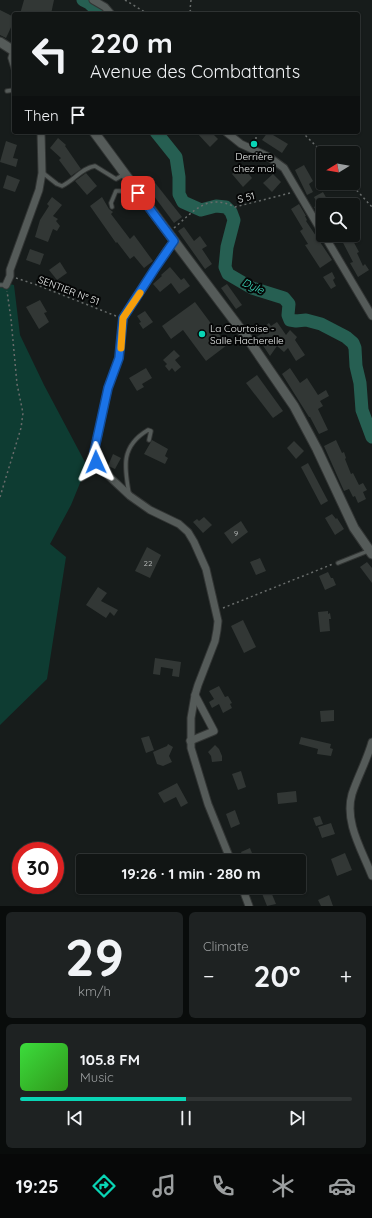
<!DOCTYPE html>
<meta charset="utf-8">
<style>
body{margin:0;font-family:Quicksand,sans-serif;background:#1e2222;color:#f1f3f6;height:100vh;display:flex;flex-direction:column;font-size:15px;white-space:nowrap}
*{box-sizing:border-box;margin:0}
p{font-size:13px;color:#9c9fa0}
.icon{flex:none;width:22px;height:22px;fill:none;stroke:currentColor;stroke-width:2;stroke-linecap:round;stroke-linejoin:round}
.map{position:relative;height:906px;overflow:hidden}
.panel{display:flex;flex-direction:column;gap:6px;padding:6px;background:#090c0b;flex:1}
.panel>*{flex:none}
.top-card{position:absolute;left:12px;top:12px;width:348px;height:122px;border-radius:4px;box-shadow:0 1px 3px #0004,0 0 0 1px #303434;background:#111514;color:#f1f3f6;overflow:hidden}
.needle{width:26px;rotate:259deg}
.fabs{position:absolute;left:316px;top:146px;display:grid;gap:8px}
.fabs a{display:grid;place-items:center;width:44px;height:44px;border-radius:4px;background:#111514;box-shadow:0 1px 3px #0004,0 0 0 1px #303434;font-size:20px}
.speed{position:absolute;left:12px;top:842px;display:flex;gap:8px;font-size:20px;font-weight:700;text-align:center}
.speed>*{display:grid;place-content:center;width:52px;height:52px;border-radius:50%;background:#111514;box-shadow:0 1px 3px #0004,0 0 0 1px #303434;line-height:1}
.speed .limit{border:6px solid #d22;background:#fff;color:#111}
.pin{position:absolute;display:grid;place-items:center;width:34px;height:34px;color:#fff;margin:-17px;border-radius:8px;box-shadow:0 2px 6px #0006}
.me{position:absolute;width:44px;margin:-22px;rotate:359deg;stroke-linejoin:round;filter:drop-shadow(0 0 3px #0008)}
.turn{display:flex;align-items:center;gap:14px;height:84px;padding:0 12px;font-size:18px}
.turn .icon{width:52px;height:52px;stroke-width:2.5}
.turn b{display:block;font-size:28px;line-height:34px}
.then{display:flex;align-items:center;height:38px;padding:0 12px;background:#0003;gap:8px;font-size:15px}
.big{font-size:30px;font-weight:700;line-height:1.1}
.panel .tile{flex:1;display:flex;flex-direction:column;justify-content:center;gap:6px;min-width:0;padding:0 14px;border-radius:6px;background:#1e2222}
.panel .dial{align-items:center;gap:0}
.dial b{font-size:52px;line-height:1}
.song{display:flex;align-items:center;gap:12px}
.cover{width:48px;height:48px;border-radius:6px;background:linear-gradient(135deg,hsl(120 70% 55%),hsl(110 70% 35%))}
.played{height:4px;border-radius:2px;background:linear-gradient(90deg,#09d5b5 50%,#303434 50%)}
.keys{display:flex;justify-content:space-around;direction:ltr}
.heat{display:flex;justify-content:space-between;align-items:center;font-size:22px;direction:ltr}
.panel .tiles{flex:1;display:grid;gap:6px;grid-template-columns:1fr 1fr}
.tile:last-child{grid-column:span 2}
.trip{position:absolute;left:76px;top:854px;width:230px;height:40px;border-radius:4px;background:#111514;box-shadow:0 1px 3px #0004,0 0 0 1px #303434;font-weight:700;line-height:40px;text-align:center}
.tab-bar{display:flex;height:64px;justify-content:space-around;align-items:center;background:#070808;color:#9c9fa0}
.tab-bar .icon{width:28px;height:28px}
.tab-bar .active{color:#09d5b5}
.tab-bar b{font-size:18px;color:#f1f3f6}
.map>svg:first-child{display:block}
.green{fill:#0e3c32}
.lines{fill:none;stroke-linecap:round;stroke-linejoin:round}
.river{stroke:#265f52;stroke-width:13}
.building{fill:#323735}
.lane-casing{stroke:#323534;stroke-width:5.5}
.street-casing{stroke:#323534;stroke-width:9}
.secondary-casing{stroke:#323534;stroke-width:11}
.path{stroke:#686c6b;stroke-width:1.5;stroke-dasharray:2 3;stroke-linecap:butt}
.lane{stroke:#555b59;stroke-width:3.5}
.street{stroke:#555b59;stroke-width:7}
.secondary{stroke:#555b59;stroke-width:9}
.route-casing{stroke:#114b97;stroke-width:10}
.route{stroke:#1a73e8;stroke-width:7}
.slow{stroke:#f59e0b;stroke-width:7}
.poi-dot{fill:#09d5b5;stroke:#050606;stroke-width:1.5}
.labels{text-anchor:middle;stroke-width:4;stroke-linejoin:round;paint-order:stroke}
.number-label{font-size:8px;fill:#bec1c0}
.poi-label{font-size:10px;fill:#ecefee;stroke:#050606}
.street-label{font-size:10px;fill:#ecefee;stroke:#050606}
.water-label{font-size:11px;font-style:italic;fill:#3cdcbd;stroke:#050606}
</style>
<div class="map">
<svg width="372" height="906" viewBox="0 0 372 906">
<rect width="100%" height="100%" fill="#171c1b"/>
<!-- green -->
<polygon class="green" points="0,282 14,285 20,335 44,385 87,466 71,505 50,544 66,557 47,679 0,725"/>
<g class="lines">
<!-- river -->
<g class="river">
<polyline points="83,0 89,3 101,14"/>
<polyline points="156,132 176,157 179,177 179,194 183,202 201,210 216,206 226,207 231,212 234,220 227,247 225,267 228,274 252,288 284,298 289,304 288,315 290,320 296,321 306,320 321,324 346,337 353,343 355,348 356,366 360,383 362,410 372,437"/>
</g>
</g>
<!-- building -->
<g class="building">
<polygon points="24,0 54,0 51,14 20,14"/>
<polygon points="0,10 14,17 14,21 6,38 0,35"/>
<polygon points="196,132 211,132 218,139 210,147"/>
<polygon points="268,132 288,144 282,153 262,140"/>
<polygon points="58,138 66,145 65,146 81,169 71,176 59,160 61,158 50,148"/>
<polygon points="6,141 17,145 13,158 18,159 16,167 0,162"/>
<polygon points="304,165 313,181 309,184 313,192 307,195 295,170"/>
<polygon points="242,166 252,178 243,187 232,174"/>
<polygon points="86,173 97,186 87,195 75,181"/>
<polygon points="273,174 281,182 272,192 263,183"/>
<polygon points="7,175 20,180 15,192 3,188"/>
<polygon points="152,179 182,217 174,223 145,184"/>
<polygon points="323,192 328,201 335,198 339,205 323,205 323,213 322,211 318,213 314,207 318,205 314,197"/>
<polygon points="52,197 62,205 53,216 58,219 56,221 60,226 57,231 53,229 48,242 35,237 40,220 49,206 47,204"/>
<polygon points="102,197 109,209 113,212 111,214 130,239 134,235 153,261 144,268 134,256 130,259 117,242 116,243 90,206"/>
<polygon points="299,204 306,216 305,216 307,220 306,221 332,260 320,268 305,245 308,244 300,231 303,229 291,209"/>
<polygon points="184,227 194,241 200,236 207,246 202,249 212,264 205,269 178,231"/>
<polygon points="339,235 350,235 359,252 357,253 363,266 365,264 369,270 358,277 350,263 353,262"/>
<polygon points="30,249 44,254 40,265 26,260"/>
<polygon points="60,262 67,273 57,280 49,270"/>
<polygon points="170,267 181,280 184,278 190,286 179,294 171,283 160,292 153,284 162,276 161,275"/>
<polygon points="332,272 335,278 333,280 336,286 331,289 323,277"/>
<polygon points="227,284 242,305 236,309 221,288"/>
<polygon points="40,300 47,312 44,313 49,322 39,329 26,307"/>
<polygon points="195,302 227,345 206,361 183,330 171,339 162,326"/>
<polygon points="145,311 153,322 143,329 139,323 141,322 137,316"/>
<polygon points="277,322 286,335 290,330 297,337 295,340 305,355 296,361 288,348 284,352 277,346 270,356 262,344 260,345 255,338 267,330 264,327 269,323 271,326"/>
<polygon points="174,350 180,356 175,360 181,367 175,372 172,368 169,371 165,366 167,364 163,360"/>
<polygon points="146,368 152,378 142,384 144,387 137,391 129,378"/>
<polygon points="290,368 300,383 307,378 318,395 326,390 329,396 320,401 323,406 318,409 328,430 319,434 310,417 309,417 282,374"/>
<polygon points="257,375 283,411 273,418 246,383"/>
<polygon points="152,440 168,449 165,456 168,458 165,464 144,454"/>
<polygon points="336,440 342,453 344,452 346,458 345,459 351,474 353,473 359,485 363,483 367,490 363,492 366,499 358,503 355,496 353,497 349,489 344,491 324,446"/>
<polygon points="294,441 304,451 296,459 287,448"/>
<polygon points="113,454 121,458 115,469 108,466"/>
<polygon points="308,463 328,501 321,505 301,467"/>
<polygon points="332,514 336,519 337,518 344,529 335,535 325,518"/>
<polygon points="204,517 212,525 203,533 193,522 197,519 199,521"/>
<polygon points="241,521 248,532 232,544 224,533"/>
<polygon points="147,547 161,555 150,578 135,571"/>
<polygon points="260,558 266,571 256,575 250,562"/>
<polygon points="367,562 372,568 372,583 360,567"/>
<polygon points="328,572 331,578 333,578 336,585 325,590 319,576"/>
<polygon points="98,587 107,593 101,601 118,610 114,616 110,612 106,618 86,605"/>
<polygon points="328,611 328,614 330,613 331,619 329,619 330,631 320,632 318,612"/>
<polygon points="243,620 256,647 244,653 231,626"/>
<polygon points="155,658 181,662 179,677 172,676 173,669 161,667 160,675 153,674"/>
<polygon points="219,686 225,697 228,696 232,703 230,704 232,708 223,713 219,704 212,708 209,702 214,699 209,691"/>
<polygon points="334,710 334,721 321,722 320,711"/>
<polygon points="149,736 154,750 146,753 141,738"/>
<polygon points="301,737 331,744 330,748 333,749 331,756 317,754 318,749 299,744"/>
<polygon points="168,744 173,747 169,756 172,762 163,766 157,764 153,752 167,746"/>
<polygon points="215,745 219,749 222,756 222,761 212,762 211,756 208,752"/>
<polygon points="241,771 246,787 238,790 232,774"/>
<polygon points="177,783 188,803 181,807 176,797 164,803 158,793"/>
<polygon points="296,791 297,802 278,804 277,793"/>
<polygon points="235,810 240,824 231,828 226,814"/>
<polygon points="320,816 323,824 316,826 313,818"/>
<polygon points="331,823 335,834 322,838 318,827"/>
<polygon points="250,848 255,861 245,861 241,852"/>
<polygon points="345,853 352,870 337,876 331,859"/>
<polygon points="269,887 276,904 267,906 261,891"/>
<polygon points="329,895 333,906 321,906 318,900"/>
</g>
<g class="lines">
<!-- lane casing -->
<g class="lane-casing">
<g id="lane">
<polyline points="12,51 10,58 14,71"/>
<polyline points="7,91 14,90"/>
<path d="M43,173L57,184L62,186C74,180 82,168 95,166L116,179L125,174"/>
<polyline points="112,207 111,203 116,191 121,191 133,197 138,193"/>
<polyline points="0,285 6,285"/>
<path d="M129,493C124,466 121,446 148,430L151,431L149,440"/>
<polyline points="338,563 368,551"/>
</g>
</g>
<!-- street casing -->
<g class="street-casing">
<g id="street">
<polyline points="93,0 105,7 111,14"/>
<polyline points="226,132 241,144 269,157 284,168 323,234"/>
<polyline points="324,235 372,316"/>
<polyline points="174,241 167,250 123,318 119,358 108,388 94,453 96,462 100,468 130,496 150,510 179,524 188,532 194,542 206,569 218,621 217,630 215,641 198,685 195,695 191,718 191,748 208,804 231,861"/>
<polyline points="6,285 10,276 10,270 39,190 42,173 41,132"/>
<polyline points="190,741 214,731 195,695"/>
<path d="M372,742C367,760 358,776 352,794C344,822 362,850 372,876"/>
<polyline points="242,887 249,906"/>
</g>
</g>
<!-- secondary casing -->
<g class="secondary-casing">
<g id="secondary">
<polyline points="0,42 14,51"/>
<polyline points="94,132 181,250 248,339 294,406 317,449 354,528 372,554"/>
</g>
</g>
<!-- path -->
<g class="path">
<polyline points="125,0 148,14"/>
<polyline points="191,0 190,10 192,14"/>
<polyline points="256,132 256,144"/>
<polyline points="302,132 323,153"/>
<polyline points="350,183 372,207"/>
<path d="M174,228C194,211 207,193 235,207L290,193"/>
<polyline points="16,278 37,285 116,316"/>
<polyline points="0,497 21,428 23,413 17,384 11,319 7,291"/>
<polyline points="223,608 333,564"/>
</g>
<!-- lane -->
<use href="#lane" class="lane"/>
<!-- street -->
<use href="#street" class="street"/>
<!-- secondary -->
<use href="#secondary" class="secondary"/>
</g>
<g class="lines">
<!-- route casing -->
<g class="route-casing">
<polyline id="route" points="96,462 94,452 96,443 108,388 119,358 123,318 154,270 174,241 138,193"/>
</g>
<!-- route -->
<use href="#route" class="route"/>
<!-- slow -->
<polyline class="slow" points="121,348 123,318 140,293"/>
</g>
<!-- markers -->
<g class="poi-dot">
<circle cx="254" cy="144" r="4"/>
<circle cx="202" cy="334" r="4"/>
</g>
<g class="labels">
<!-- number labels -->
<g class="number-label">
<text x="236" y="536">9</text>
<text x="148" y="566">22</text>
</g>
<!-- poi labels -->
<g class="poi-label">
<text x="254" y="160">Derrière<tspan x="254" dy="12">chez moi</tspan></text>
<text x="210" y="332" text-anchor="start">La Courtoise -<tspan x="210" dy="12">Salle Hacherelle</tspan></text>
</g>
<!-- street labels -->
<g class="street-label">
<text transform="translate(246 197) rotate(-14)" y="4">S 51</text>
<text transform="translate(69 290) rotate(21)" y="4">SENTIER N° 51</text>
</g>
<!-- water labels -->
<g class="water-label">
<text transform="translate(253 286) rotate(24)" y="4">Dyle</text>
</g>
</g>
</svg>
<div class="fabs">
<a><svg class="needle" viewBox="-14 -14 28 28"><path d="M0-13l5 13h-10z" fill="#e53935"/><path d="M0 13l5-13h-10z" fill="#9c9fa0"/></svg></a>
<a><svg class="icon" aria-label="search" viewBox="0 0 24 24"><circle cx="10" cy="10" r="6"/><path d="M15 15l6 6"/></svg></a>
</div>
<div class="speed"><div class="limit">30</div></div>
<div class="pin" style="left:138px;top:193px;background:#d93025"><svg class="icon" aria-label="arrive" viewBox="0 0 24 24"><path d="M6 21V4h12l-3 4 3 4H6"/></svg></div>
<svg class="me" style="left:96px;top:462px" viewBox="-20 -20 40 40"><path d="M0-17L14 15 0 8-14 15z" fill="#1a73e8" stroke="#fff" stroke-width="4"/></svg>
<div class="trip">19:26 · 1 min · 280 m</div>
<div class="top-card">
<div class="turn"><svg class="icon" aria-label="left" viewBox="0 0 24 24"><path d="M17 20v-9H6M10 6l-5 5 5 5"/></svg><div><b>220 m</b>Avenue des Combattants</div></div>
<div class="then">Then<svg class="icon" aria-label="arrive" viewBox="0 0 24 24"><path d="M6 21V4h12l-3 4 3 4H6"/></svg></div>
</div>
</div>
<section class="panel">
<div class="tiles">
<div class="tile dial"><b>29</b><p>km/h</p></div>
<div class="tile"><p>Climate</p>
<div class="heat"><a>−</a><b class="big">20°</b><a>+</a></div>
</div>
<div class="tile">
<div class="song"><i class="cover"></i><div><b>105.8 FM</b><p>Music</p></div></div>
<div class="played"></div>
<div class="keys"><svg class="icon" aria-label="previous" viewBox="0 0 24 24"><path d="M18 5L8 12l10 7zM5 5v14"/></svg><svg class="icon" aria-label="pause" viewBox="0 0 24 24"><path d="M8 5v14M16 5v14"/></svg><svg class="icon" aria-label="next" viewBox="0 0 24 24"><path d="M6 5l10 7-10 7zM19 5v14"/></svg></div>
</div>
</div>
</section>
<nav class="tab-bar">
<b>19:25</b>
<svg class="icon active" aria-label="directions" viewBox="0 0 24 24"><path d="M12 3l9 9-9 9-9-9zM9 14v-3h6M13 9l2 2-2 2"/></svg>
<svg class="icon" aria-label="music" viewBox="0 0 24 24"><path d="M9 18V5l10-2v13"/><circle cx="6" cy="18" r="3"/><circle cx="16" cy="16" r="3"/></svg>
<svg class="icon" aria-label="phone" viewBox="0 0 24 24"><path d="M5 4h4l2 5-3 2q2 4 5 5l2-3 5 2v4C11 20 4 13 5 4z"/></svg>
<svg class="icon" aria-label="climate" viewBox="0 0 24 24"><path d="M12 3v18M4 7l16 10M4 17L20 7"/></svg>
<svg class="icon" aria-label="car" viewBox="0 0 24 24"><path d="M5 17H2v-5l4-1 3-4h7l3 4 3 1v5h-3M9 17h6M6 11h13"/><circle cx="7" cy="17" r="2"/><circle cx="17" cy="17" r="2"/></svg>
</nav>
